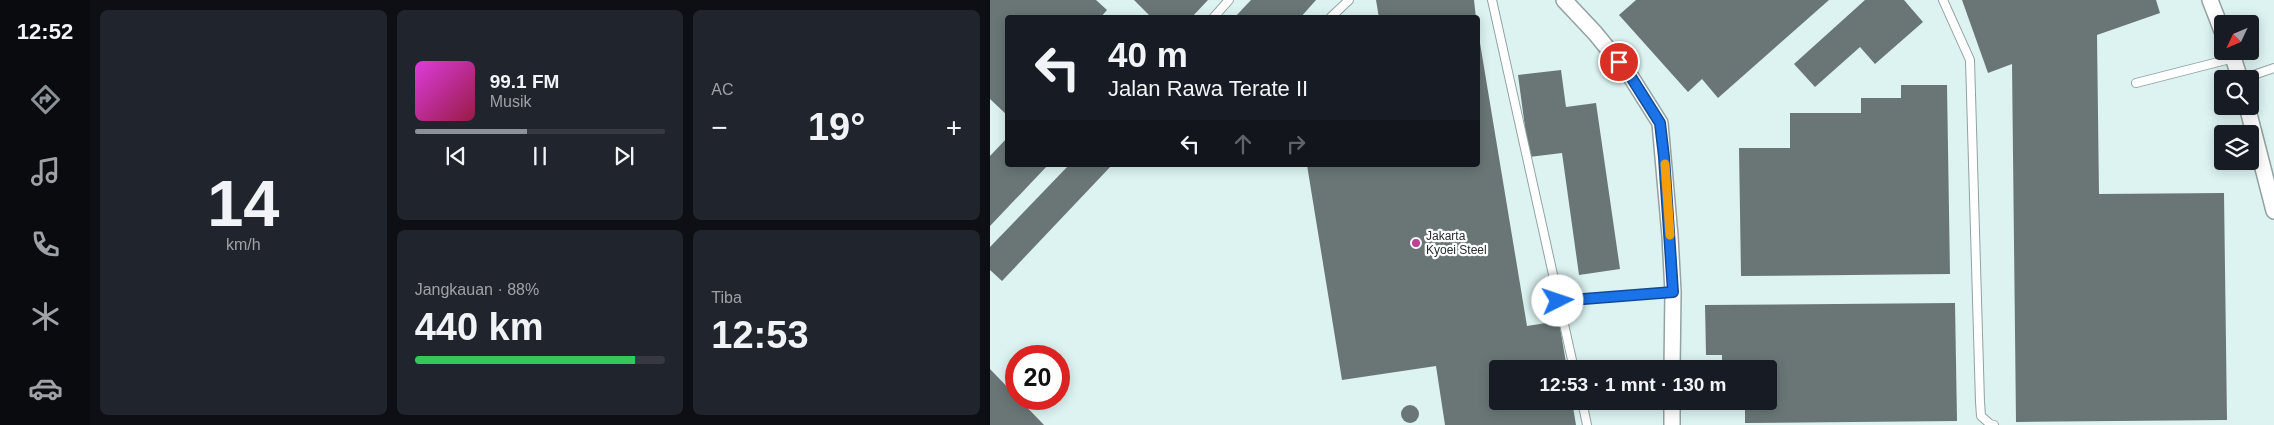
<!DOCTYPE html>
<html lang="id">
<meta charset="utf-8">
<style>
body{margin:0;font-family:Helvetica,sans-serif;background:#20242c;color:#f1f3f6;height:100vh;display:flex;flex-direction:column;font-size:19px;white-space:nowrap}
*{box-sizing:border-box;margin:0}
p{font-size:16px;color:#9ea1a6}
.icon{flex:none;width:28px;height:28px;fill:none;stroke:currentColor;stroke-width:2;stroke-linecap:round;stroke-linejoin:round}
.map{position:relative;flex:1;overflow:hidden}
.drawer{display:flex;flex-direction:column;gap:10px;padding:10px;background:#0d0f14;width:900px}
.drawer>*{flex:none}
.hud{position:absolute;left:15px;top:15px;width:475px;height:152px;border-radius:5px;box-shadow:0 2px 12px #0003;background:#171b24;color:#f1f3f6;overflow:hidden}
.needle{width:32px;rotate:226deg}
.fabs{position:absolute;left:1224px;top:15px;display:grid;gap:10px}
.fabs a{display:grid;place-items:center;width:45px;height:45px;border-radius:5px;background:#171b24;box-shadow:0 2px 12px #0003;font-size:25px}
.speed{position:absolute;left:15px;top:345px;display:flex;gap:10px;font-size:25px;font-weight:700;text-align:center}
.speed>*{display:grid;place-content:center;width:65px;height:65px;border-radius:50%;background:#171b24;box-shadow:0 2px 12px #0003;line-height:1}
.speed .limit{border:8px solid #d22;background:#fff;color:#111}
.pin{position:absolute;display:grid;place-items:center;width:42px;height:42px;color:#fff;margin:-21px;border:2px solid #fff;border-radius:50%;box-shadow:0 1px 5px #0007}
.me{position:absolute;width:55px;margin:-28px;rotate:86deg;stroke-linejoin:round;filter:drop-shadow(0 0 4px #0008)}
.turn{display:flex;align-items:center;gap:18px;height:105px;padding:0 20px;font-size:22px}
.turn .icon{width:65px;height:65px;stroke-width:2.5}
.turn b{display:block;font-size:35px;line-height:42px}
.lanes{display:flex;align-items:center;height:48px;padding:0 20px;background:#0003;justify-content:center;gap:25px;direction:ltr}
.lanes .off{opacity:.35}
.big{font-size:38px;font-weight:600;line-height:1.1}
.drawer .tile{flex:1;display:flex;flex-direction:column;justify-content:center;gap:8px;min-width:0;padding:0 18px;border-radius:8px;background:#20242c}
.drawer .dial{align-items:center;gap:0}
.dial b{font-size:65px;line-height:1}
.song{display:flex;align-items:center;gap:15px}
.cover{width:60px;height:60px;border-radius:8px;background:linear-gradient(135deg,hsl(300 70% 55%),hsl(340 70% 35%))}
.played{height:5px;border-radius:2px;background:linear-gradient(90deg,#8c9099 45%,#363941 45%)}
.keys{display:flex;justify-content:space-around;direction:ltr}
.heat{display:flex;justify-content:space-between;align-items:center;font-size:28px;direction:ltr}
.charge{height:8px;border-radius:4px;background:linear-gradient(90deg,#34c759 88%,#363941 0)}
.drawer .tiles{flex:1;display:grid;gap:10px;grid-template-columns:repeat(3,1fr)}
.tile:first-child{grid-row:span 2}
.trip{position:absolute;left:499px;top:360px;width:288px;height:50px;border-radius:5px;background:#171b24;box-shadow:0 2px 12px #0003;font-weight:600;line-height:50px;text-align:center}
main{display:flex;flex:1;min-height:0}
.tab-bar{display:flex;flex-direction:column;width:90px;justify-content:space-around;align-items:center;background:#090b0e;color:#9ea1a6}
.tab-bar .icon{width:35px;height:35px}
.tab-bar .selected{color:#8c9099}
.tab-bar b{font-size:22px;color:#f1f3f6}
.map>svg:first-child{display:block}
.built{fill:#dcf3f2;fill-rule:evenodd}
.building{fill:#6a7676}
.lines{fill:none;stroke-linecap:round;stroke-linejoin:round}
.service-casing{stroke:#94a1a1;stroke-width:10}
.minor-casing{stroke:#94a1a1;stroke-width:18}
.service{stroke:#fff;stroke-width:8}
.minor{stroke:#fff;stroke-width:15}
.route-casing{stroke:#114b97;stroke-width:12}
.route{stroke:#1a73e8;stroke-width:9}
.slow{stroke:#f59e0b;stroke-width:9}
.poi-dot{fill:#bd4294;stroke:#fff;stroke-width:2}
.labels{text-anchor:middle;stroke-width:4.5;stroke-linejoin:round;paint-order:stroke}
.poi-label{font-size:12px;fill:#272c2c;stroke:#fff;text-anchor:start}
</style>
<main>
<nav class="tab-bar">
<b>12:52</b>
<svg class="icon selected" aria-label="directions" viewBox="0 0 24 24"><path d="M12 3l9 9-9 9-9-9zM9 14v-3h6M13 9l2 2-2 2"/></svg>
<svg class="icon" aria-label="music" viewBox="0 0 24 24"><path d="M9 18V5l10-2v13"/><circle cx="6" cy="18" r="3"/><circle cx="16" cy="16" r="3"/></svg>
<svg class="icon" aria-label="phone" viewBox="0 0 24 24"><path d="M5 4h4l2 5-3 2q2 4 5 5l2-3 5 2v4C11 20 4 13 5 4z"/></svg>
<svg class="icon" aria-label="climate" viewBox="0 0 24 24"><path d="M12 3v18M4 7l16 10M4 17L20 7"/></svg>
<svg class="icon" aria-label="car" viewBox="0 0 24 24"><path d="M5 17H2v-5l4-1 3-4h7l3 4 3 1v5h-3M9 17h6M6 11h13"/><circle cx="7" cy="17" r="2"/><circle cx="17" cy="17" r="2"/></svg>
</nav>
<section class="drawer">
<div class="tiles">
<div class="tile dial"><b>14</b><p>km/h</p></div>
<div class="tile">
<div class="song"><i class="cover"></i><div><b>99.1 FM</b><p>Musik</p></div></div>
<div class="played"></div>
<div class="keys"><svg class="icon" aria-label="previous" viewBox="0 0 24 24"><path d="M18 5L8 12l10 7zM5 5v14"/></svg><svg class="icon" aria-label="pause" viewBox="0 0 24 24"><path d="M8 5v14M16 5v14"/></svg><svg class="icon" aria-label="next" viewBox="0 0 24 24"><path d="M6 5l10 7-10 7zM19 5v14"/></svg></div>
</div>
<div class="tile"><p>AC</p>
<div class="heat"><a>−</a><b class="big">19°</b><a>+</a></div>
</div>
<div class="tile"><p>Jangkauan · 88%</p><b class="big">440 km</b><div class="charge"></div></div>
<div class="tile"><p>Tiba</p><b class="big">12:53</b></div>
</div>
</section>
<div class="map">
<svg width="1284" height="425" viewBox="0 0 1284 425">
<rect width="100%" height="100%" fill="#effdfd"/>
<!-- built -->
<path class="built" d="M0,0H1284V425H0ZM18,18H488V165H18ZM1232,24H1260V51H1232ZM1232,79H1260V106H1232ZM1232,134H1260V161H1232ZM26,356H69V399H26ZM508,369H778V401H508Z"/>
<!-- building -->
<g class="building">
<polygon points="0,0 106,0 117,10 110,18 18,18 18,116 0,99"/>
<polygon points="144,0 218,0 201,18 162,18"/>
<polygon points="261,0 326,0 310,18 244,18"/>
<polygon points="386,0 484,0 486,18 389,18"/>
<polygon points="646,0 839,0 728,98 712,79 698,92 629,15"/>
<polygon points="875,0 914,0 933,22 885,64 870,47 825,87 804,64"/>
<polygon points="972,0 1166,0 1170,13 1107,35 1109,194 1234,193 1237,420 1026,422 1022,64 998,73"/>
<polygon points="488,31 537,326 569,321 577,369 508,369 508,401 582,401 586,425 455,425 446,366 352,380 317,165 488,165"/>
<polygon points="571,70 576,107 606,103 630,269 589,275 572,153 539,157 528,75"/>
<polygon points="911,85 957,85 960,274 751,276 749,148 800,148 800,113 871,113 871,98 911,98"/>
<polygon points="18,137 18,165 58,165 0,226 0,156"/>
<polygon points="79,165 122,165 12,281 0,270 0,247"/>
<polygon points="965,303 967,421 755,423 755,405 732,405 732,401 778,401 778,369 732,369 732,355 716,355 715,305"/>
<polygon points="0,369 26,396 26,399 29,399 54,425 0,425"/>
<circle cx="420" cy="414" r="9"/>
</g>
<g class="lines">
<!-- service casing -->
<g class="service-casing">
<g id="service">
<polyline points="502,0 584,369"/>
<polyline points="953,0 980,60 990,402 991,416 1000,424 1004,425"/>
<polyline points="223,18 239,0"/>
<polyline points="340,18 359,0"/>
<polyline points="1252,79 1284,68"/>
<polyline points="1146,83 1244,58"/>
<polyline points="568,301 683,292"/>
<polyline points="592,401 597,425"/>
</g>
</g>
<!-- minor casing -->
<g class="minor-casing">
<g id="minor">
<polyline points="574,0 605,33 641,77 670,123 680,236 683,292 682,369"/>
<polyline points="1220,0 1232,31"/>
<polyline points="1241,51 1250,79"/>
<polyline points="1257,106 1284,211"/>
<polyline points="682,425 682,401"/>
</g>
</g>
<!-- service -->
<use href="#service" class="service"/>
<!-- minor -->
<use href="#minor" class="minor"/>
</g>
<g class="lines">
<!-- route casing -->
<g class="route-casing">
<polyline id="route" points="568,301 683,292 674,157 670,123 641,77 629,62"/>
</g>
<!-- route -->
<use href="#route" class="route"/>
<!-- slow -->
<polyline class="slow" points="675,164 680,235"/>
</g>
<!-- markers -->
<circle class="poi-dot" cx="426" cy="243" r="5"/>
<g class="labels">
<!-- poi labels -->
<g class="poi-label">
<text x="436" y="240">Jakarta<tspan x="436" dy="14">Kyoei Steel</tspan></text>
</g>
</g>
</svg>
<div class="fabs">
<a><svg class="needle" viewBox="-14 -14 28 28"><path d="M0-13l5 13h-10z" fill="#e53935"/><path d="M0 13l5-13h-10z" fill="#9ea1a6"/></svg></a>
<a><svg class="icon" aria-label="search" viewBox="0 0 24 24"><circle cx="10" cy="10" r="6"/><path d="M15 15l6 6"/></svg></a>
<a><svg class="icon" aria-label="layers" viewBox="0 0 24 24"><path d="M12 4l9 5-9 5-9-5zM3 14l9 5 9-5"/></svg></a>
</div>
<div class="speed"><div class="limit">20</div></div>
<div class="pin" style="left:629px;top:62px;background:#d93025"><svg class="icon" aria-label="arrive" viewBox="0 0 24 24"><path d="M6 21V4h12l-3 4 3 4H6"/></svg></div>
<svg class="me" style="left:568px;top:301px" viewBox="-20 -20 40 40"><circle r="19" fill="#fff"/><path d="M0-13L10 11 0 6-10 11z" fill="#1a73e8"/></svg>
<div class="trip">12:53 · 1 mnt · 130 m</div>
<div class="hud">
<div class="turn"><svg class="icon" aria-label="left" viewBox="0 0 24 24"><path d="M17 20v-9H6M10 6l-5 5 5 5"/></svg><div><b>40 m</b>Jalan Rawa Terate II</div></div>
<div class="lanes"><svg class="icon" aria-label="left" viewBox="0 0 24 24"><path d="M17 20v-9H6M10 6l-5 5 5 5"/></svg><svg class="icon off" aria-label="ahead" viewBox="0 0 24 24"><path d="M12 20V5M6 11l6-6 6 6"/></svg><svg class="icon off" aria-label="right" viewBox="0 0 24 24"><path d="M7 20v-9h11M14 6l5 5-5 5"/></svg></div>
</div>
</div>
</main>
